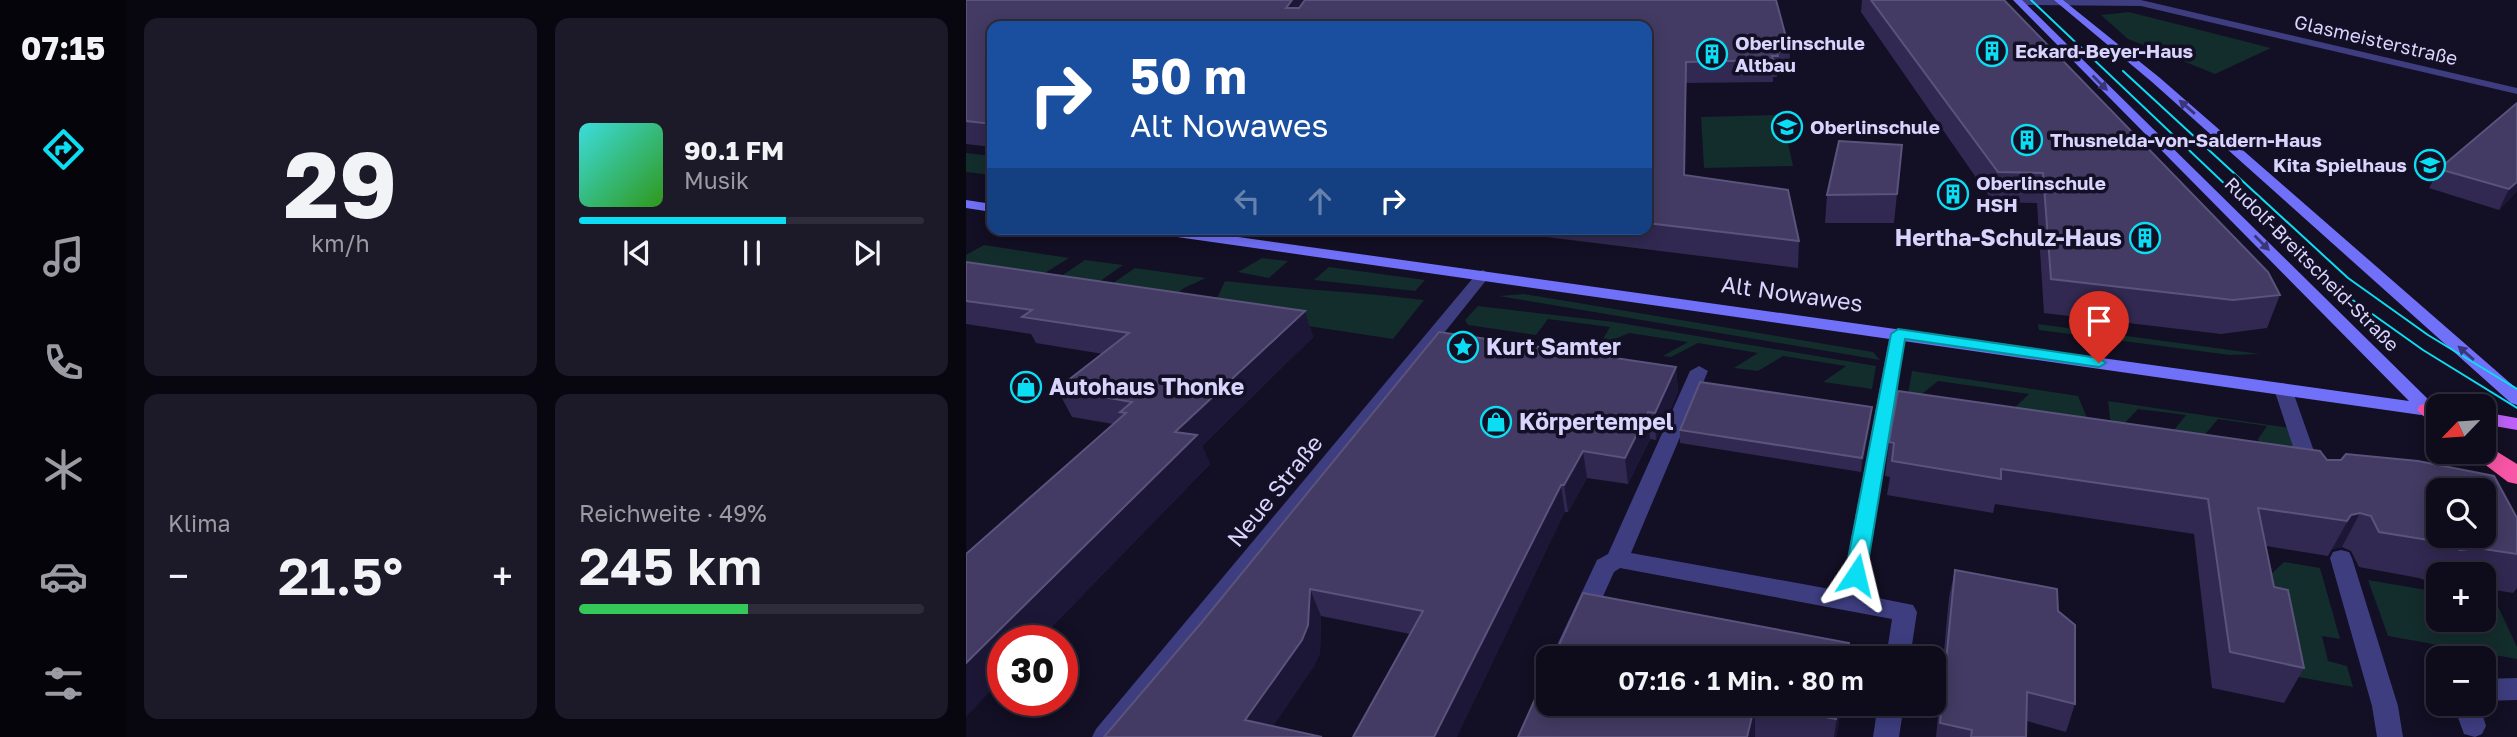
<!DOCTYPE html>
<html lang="de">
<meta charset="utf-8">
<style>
body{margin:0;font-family:"Golos Text",sans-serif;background:#1c1928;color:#f1f3f6;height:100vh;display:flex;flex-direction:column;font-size:26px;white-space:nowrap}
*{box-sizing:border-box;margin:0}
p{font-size:23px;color:#9b9ba3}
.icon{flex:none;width:38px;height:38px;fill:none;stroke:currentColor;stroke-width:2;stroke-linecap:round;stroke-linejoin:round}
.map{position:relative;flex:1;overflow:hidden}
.details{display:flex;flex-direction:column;gap:18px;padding:18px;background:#08060f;width:840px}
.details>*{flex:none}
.hud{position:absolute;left:21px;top:21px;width:665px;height:214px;border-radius:14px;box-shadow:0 4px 18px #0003,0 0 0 2px #2e2b3a;background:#1a4fa0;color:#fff;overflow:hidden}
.needle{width:46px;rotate:245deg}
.controls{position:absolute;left:1460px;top:394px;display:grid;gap:14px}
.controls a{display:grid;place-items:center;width:70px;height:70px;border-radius:14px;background:#0e0b1b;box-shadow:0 4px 18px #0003,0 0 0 2px #2e2b3a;font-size:35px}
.speed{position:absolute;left:21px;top:625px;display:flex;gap:14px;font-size:35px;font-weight:700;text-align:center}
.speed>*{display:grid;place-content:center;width:91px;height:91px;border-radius:50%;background:#0e0b1b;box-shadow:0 4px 18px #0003,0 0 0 2px #2e2b3a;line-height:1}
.speed .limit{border:10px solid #d22;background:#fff;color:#111}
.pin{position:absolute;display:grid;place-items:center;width:60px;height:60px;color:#fff;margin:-72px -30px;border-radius:50% 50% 50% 0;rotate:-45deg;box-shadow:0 0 7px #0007}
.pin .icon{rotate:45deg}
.me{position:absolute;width:77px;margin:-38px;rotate:10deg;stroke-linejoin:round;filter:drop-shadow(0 0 5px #0008)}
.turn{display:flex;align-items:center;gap:24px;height:147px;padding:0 28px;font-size:32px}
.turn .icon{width:91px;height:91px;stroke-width:2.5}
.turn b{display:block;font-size:49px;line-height:60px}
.lanes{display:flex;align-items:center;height:66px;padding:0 28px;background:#0003;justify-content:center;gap:35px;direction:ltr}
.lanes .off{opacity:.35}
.big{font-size:52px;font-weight:600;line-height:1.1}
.details .tile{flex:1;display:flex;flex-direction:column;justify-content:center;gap:10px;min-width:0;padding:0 24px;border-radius:14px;background:#1c1928}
.details .dial{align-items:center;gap:0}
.dial b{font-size:91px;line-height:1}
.song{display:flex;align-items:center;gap:21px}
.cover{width:84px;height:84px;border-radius:10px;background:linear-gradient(135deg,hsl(180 70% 55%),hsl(110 70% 35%))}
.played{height:7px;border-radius:4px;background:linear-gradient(90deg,#0bdef2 60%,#2e2b3a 60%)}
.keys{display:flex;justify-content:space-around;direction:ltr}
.heat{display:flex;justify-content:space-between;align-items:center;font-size:38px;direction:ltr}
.charge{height:10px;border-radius:5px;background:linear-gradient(90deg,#34c759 49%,#2e2b3a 0)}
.details .tiles{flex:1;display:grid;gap:18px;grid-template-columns:repeat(2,1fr)}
.trip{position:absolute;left:570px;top:646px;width:410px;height:70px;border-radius:14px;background:#0e0b1b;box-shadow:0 4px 18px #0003,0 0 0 2px #2e2b3a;font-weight:600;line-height:70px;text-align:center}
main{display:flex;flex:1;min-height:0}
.tabs{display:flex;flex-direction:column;width:126px;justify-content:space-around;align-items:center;background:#06040b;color:#9b9ba3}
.tabs .icon{width:49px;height:49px}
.tabs .active{color:#0bdef2}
.tabs b{font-size:32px;color:#f1f3f6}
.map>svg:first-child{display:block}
.green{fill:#132d2c}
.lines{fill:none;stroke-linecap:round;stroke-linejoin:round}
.lane{fill:#3e3d80;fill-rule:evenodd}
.street{fill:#3e3d80;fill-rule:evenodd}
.secondary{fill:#7170f8;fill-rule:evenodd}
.primary{fill:#bd61f8;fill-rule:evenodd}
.highway{fill:#f755a5;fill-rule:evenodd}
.tram{stroke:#0bdef2;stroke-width:2}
.wall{fill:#312951}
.shaded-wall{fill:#1d1737}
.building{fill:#433b63;stroke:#5a537c;stroke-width:2;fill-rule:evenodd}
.oneway{fill:#393679}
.route{fill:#0bdef2;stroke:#07909d;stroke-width:2}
.labels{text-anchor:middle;stroke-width:7;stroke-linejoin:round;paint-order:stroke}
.far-street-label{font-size:19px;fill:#d8d4fd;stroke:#130f24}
.far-poi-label{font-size:19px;font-weight:bold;fill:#d8d4fd;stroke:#130f24;text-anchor:start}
.poi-label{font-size:23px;font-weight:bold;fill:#d8d4fd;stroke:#130f24;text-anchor:start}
.street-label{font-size:23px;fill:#d8d4fd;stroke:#130f24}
</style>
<main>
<nav class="tabs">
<b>07:15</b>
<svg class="icon active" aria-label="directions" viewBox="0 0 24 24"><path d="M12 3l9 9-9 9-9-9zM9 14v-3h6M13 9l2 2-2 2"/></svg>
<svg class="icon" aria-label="music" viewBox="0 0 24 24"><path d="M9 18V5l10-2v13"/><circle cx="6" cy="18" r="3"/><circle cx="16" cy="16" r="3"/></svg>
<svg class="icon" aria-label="phone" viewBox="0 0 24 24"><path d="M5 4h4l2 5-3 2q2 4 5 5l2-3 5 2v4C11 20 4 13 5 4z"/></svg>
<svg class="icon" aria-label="climate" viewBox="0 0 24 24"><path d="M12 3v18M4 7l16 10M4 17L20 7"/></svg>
<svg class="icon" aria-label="car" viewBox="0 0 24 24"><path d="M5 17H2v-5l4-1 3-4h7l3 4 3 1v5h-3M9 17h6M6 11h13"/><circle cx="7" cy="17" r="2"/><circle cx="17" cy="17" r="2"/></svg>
<svg class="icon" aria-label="filters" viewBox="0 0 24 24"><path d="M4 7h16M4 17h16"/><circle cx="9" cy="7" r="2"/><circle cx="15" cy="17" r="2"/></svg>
</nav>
<section class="details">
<div class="tiles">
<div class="tile dial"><b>29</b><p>km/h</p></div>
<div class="tile">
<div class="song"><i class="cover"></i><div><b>90.1 FM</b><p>Musik</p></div></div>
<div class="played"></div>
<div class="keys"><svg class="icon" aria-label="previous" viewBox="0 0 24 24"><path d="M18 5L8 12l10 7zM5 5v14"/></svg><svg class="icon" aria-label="pause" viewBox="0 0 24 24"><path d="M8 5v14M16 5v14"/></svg><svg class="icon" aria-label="next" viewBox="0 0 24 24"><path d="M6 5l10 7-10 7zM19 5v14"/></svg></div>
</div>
<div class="tile"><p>Klima</p>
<div class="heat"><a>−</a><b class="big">21.5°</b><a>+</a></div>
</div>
<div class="tile"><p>Reichweite · 49%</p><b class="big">245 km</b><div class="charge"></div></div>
</div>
</section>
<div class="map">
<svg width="1551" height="737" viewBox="0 0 1551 737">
<rect width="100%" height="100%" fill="#130f24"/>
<!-- green -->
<g class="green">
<polygon points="1163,12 1305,48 1249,74 1162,39 1135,15"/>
<polygon points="816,115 827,166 738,168 735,117"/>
<polygon points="0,153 26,156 26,175 0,172"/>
<polygon points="18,245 103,258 61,284 0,275 0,255"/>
<polygon points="296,258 322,261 303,278 272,272"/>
<polygon points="119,260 157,265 117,293 79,287"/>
<polygon points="363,267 459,280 449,291 348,280"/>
<polygon points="169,268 240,278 218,288 197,305 130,295"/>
<path d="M259,281C326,289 392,292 458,300L427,339L238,310L251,298Z"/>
<polygon points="558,294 907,352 914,360 533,296"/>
<polygon points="512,306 648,322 910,366 906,389 857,382 880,366 817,356 792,371 768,368 792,353 732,343 705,357 697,356 722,342 663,333 633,346 644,327 582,319 570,335 502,325 499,320"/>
<polygon points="1072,324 1294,354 1264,355 1073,330"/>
<polygon points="946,371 1112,396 1122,420 1045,411 1063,394 972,381 951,398 942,394"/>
<polygon points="1142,401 1324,428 1329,447 1295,445 1292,439 1301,426 1252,419 1236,438 1205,434 1220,415 1172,409 1155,427 1144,419"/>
<polygon points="1318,562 1354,568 1374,639 1356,636 1362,661 1381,666 1387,687 1305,672 1303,576"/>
<polygon points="1402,580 1472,592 1472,620 1517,620 1517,600 1530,602 1551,647 1551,659 1422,636"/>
</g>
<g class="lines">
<!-- lane -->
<g class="lane">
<polygon points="1317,383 1326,389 1355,471 1352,476 1338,476 1335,471 1308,389"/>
<polygon points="1375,550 1383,552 1386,558 1432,706 1437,737 1411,737 1406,706 1364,558 1367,552"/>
<polygon points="1551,678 1551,700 1517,701 1517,679"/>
<polygon points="1487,704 1513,704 1520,726 1516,734 1509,737 1498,734"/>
</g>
<!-- street -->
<g class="street">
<polygon points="1050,0 1175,0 1551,88 1551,94 1175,6 1053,5"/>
<polygon points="517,270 525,275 522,278 155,737 126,737 130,729 512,272"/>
<polygon points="932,329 940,334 897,595 947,605 951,612 944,658 920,658 926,619 654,568 648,572 609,658 585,658 631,560 642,554 724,371 733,366 742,371 665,553 875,591 924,334"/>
<polygon points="912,704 938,704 933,737 907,737"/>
</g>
<!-- secondary -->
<g class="secondary">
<polygon points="1047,0 1056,0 1469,406 1471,410 1469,414 1462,416 183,233 176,229 215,229 1443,401"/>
<polygon points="1088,0 1097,0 1194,78 1551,389 1551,405 1545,403 1186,82"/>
<polygon points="0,200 26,204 26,212 0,208"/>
</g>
<!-- primary -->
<polygon class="primary" points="1517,412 1551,418 1551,430 1517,424"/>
<!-- highway -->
<g class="highway">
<polygon points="1462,403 1472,406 1472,424 1464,422 1451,410 1454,405"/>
<polygon points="1517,443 1551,464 1551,484 1542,482 1509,457 1506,452 1517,452"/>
</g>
<!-- tram -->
<g class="tram">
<polyline points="1065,0 1364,284 1457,350 1551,408"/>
<polyline points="1157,71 1382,278 1462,335 1551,389"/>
</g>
</g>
<!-- wall -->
<g class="wall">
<polygon points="0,0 810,0 824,52 823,73 811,73 811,77 807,77 807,82 720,83 719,175 822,190 833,241 832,268 516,229 681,229 681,26 26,26 26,147 0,144"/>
<polygon points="896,0 1038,0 1314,295 1301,328 1255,334 1078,313 1071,203 1027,202 895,12"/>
<polygon points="1551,103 1551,191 1533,210 1463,188 1473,169"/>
<polygon points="936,145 928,223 859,223 861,195"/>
<polygon points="0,262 339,311 347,337 236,446 244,464 73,640 37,640 37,678 0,716 0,554 147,424 106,417 91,389 137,354 70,343 65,334 0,324"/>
<polygon points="710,367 712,392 690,440 684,439 662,484 621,478 602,512 599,512 444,634 355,616 354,653 347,668 138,737 236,622"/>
<polygon points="905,421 895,472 714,443 714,430"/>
<polygon points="923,442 1361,460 1551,518 1551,588 1547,593 1517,588 1517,574 1472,574 1471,585 1453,578 1393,567 1385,551 1376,547 1366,549 1362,556 1300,546 1308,587 1338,668 1318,703 1246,688 1228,534 1029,504 1027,513 921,495 924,477 919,476"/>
<polygon points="989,570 1092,611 1109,704 1100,732 1061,721 1060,737 970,737 983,597"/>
<polygon points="583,704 876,704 870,737 552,737"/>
</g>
<!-- shaded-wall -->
<g class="shaded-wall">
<polygon points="326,0 346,0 326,26 320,8"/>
<polygon points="720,62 720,83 719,201 718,175"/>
<polygon points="1551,182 1551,191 1533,210 1543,189"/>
<polygon points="339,311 347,337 236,446 244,464 73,640 37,640 37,678 0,716 0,663 209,432"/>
<polygon points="710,367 712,392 690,440 689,413"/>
<polygon points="906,407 905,421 895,472 896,458"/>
<polygon points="682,412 684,439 662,484 659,458"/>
<polygon points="617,451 621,478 602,512 598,485"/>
<polygon points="595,485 599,512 491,737 468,737"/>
<polygon points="1394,513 1376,547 1366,549 1362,556 1385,515"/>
<polygon points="344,589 355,616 354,653 347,668 300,737 279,720"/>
<polygon points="789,704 789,737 781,737"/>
<polygon points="873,704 876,704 870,737 868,737"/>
</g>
<!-- building -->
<g class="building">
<polygon points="0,0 326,0 320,8 333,8 339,0 810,0 824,52 811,52 812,56 806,56 807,60 720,62 718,175 822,190 833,241 681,223 681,26 26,26 26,124 0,121"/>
<polygon points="905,0 1038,0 1302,272 1314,295 1267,300 1085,279 1077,173 1032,172"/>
<polygon points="1551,103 1551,182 1543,189 1473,169"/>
<polygon points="873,141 936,145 931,194 861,195"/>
<polygon points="0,262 339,311 209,432 231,435 0,663 0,554 160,413 154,412 166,402 91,389 163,333 56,317 66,310 0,301"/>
<polygon points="473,332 710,367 689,413 682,412 659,458 617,451 598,485 595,485 468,737 387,737 457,611 344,589 342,625 336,640 279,720 356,737 138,737 236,622"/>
<polygon points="734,382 906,407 896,458 714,430"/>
<path d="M932,391L1354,451L1361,460H1375L1380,454L1452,461L1528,476L1551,518V554L1511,548L1494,550L1475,542L1413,532L1405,516L1394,513L1385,515L1381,521L1292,508L1308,587L1322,590L1338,668L1264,652L1242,499L1035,469V479L926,461L928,443L923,442ZM1472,490H1517V536H1472Z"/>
<polygon points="989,570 1091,589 1092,611 1109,625 1109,704 1061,692 1060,737 1005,737 1006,730 974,723"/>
<polygon points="617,593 883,643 881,658 587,658"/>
<polygon points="583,668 583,704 789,704 781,737 552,737"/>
<polygon points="791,704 873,704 870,719"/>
</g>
<!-- one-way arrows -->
<defs><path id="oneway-solid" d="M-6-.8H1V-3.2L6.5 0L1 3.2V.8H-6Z" transform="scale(1.75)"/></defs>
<g class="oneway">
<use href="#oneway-solid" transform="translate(1134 83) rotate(45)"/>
<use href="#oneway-solid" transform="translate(1221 107) rotate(-139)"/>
<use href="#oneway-solid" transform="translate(1296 243) rotate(45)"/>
<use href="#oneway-solid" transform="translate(1500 353) rotate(-139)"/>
</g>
<!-- route -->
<polygon class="route" points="932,329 1133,358 1140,363 1133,367 939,339 900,575 897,580 882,580 879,575 925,334"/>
<!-- icons -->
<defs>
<g id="building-ring" transform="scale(1.575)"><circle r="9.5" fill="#130f24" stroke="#0bdef2" stroke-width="1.5"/><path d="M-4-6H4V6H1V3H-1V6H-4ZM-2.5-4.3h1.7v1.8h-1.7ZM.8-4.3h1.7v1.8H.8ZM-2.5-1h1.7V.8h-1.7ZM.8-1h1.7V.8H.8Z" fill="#0bdef2"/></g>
<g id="school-ring" transform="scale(1.575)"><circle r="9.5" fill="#130f24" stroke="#0bdef2" stroke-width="1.5"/><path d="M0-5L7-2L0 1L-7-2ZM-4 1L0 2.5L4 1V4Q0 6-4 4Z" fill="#0bdef2"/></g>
<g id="sight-ring" transform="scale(1.575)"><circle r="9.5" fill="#130f24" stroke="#0bdef2" stroke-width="1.5"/><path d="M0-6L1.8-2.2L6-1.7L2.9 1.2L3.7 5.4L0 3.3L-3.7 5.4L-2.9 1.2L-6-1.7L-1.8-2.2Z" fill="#0bdef2"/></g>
<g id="shop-ring" transform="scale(1.575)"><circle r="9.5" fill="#130f24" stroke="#0bdef2" stroke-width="1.5"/><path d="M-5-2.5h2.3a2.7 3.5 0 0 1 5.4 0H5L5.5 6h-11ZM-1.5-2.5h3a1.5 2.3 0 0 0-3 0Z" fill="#0bdef2"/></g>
</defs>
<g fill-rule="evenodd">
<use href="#building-ring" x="1026" y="51"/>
<use href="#building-ring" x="746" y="54"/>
<use href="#school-ring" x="821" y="127"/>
<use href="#building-ring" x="1061" y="140"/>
<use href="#school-ring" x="1464" y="165"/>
<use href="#building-ring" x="987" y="194"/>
<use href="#building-ring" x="1179" y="238"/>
<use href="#sight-ring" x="497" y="347"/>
<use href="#shop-ring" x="60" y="387"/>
<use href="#shop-ring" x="530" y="422"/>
</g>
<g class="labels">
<!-- far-street labels -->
<g class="far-street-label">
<text transform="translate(1410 40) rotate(13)" y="7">Glasmeisterstraße</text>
<text transform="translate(1346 264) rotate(45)" y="7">Rudolf-Breitscheid-Straße</text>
</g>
<!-- far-poi labels -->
<g class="far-poi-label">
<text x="769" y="50">Oberlinschule<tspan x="769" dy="22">Altbau</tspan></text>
<text x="1049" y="58">Eckard-Beyer-Haus</text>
<text x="844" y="134">Oberlinschule</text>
<text x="1084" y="147">Thusnelda-von-Saldern-Haus</text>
<text x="1441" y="172" text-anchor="end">Kita Spielhaus</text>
<text x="1010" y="190">Oberlinschule<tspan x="1010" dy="22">HSH</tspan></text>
</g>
<!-- poi labels -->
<g class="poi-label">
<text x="1156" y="246" text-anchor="end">Hertha-Schulz-Haus</text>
<text x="520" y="355">Kurt Samter</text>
<text x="83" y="395">Autohaus Thonke</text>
<text x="553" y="430">Körpertempel</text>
</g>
<!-- street labels -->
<g class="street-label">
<text transform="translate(826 294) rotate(8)" y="8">Alt Nowawes</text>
<text transform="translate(309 491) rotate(-51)" y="8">Neue Straße</text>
</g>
</g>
</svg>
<div class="controls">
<a><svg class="needle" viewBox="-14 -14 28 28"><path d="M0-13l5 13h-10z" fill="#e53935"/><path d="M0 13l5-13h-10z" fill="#9b9ba3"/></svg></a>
<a><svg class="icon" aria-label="search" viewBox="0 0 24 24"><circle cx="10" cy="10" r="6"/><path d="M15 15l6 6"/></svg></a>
<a>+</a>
<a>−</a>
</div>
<div class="speed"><div class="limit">30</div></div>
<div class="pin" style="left:1133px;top:363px;background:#d93025"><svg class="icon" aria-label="arrive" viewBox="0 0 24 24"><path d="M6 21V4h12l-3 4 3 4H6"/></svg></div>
<svg class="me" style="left:890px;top:575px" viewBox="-20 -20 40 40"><path d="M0-17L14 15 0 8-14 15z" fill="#0bdef2" stroke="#fff" stroke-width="4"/></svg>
<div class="trip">07:16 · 1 Min. · 80 m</div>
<div class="hud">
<div class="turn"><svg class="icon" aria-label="right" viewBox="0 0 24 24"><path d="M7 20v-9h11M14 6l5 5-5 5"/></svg><div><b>50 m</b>Alt Nowawes</div></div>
<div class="lanes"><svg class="icon off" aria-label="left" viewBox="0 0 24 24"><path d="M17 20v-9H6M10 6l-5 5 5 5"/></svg><svg class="icon off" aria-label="ahead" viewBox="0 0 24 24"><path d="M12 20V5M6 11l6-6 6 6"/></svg><svg class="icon" aria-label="right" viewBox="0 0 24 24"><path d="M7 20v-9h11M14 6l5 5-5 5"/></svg></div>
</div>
</div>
</main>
